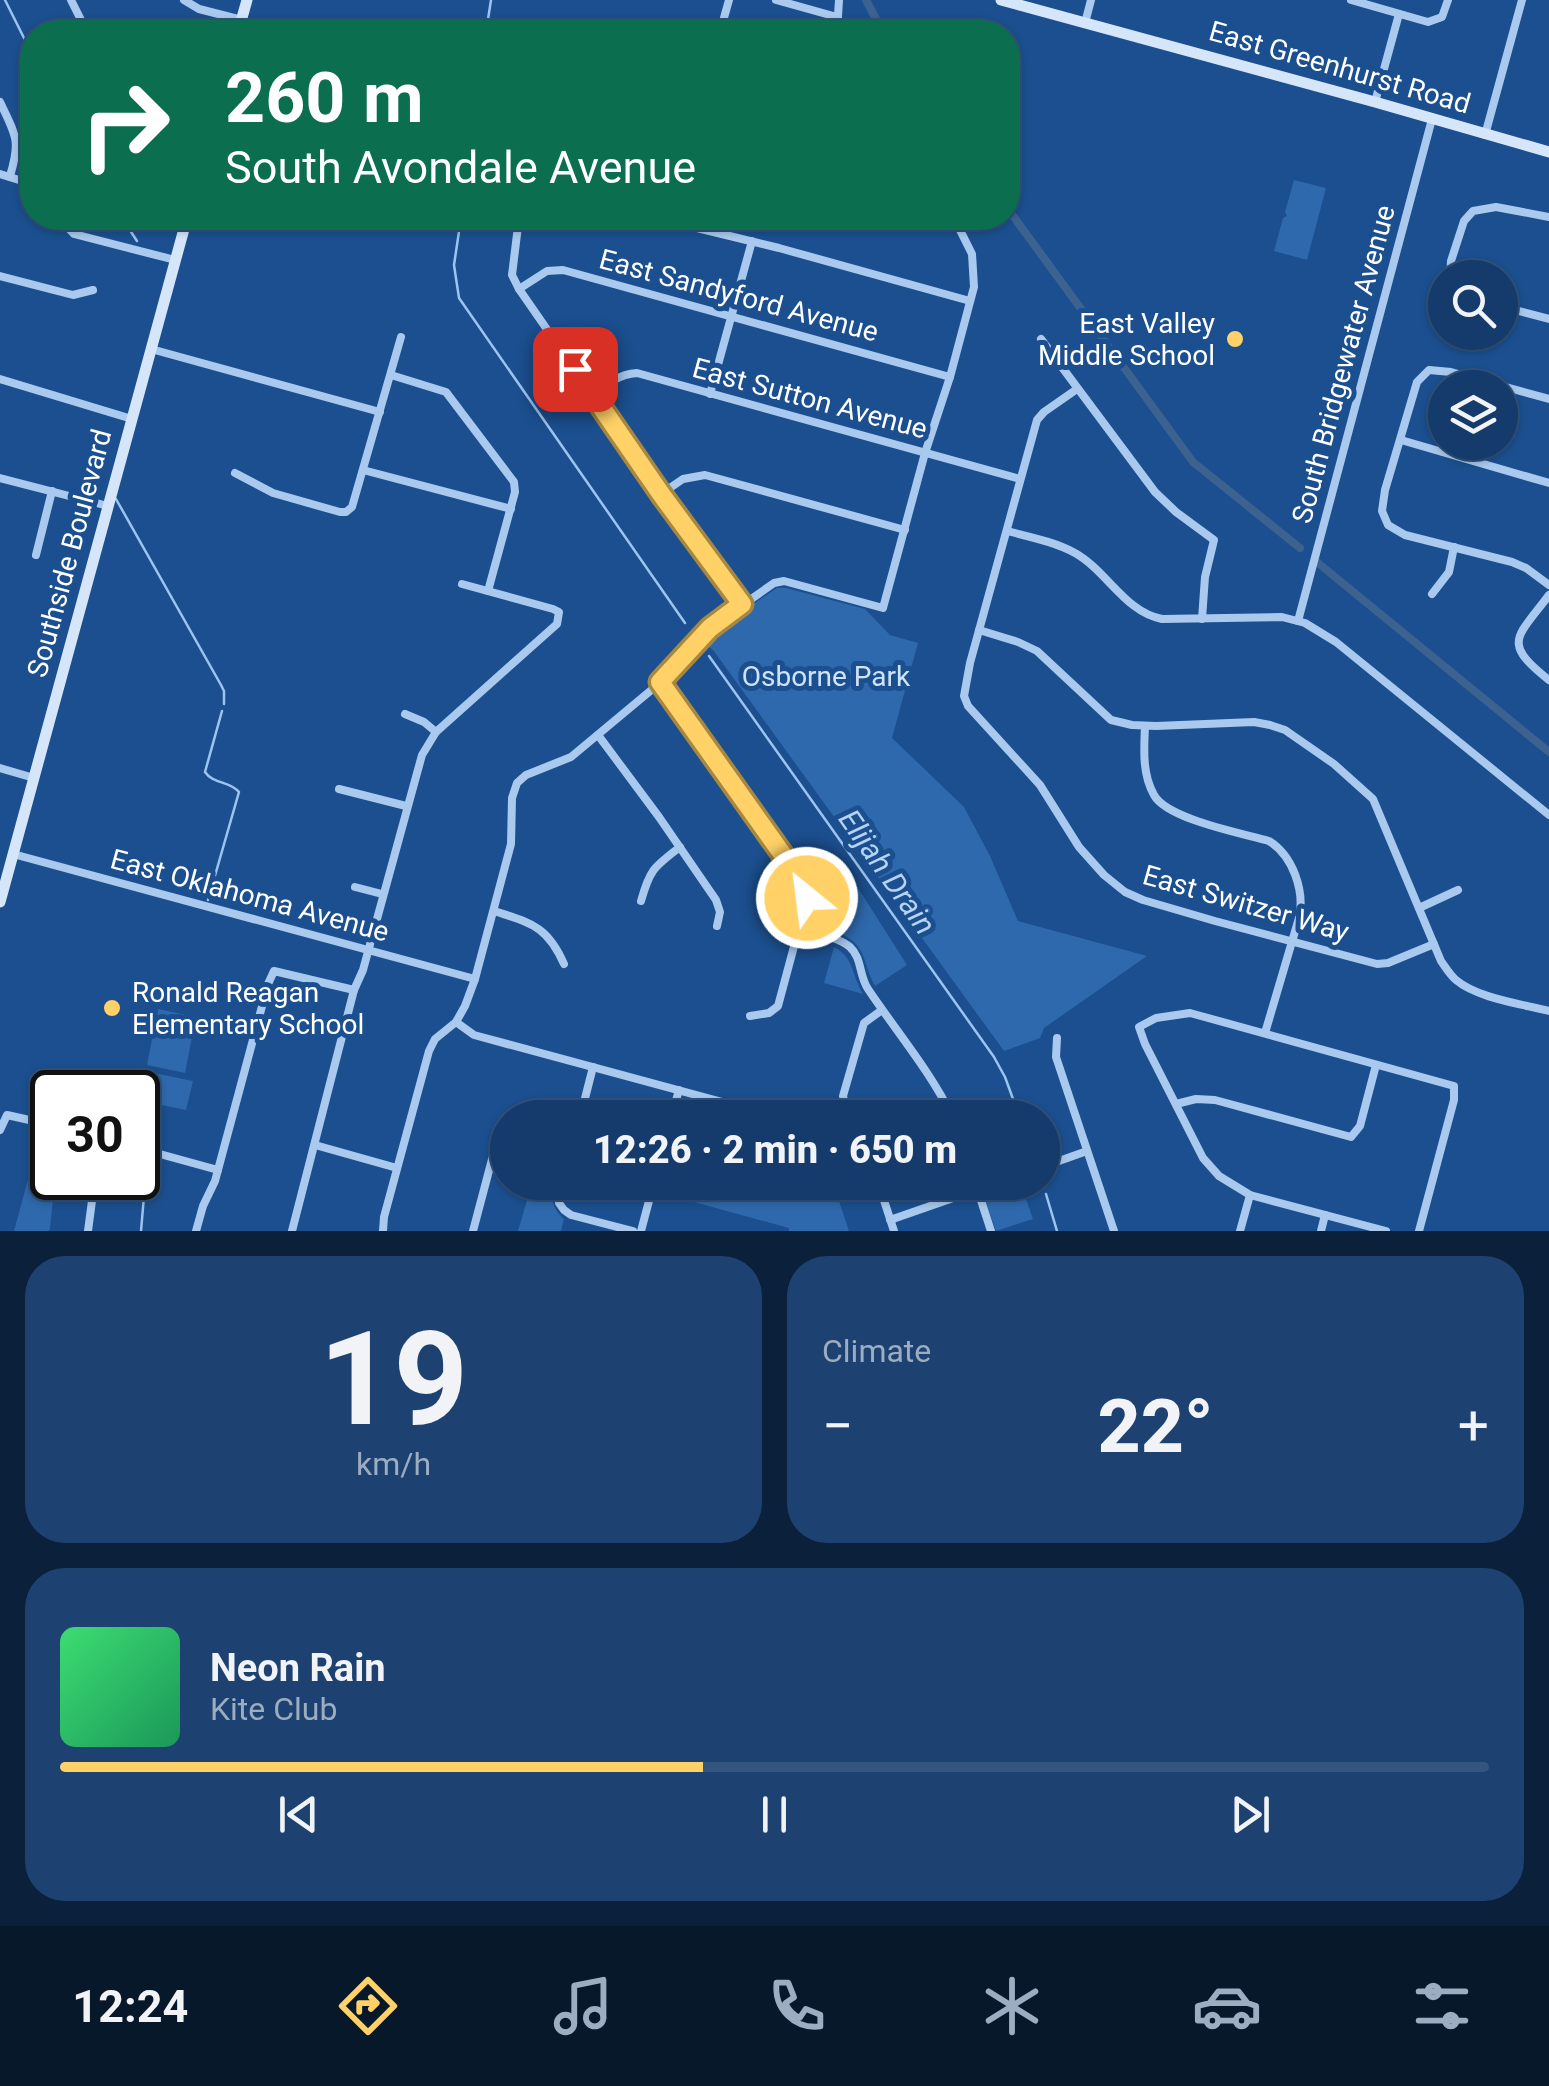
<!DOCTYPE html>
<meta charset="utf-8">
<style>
body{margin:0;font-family:Roboto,sans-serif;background:#1d4271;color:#f1f3f6;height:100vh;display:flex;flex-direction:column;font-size:38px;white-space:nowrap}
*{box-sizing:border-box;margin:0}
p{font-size:32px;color:#9dadc1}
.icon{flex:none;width:55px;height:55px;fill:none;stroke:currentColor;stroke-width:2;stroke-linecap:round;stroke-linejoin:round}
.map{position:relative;height:1231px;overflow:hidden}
.sheet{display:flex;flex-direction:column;gap:25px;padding:25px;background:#0b203b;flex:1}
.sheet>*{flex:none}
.guide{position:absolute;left:20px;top:20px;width:1000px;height:210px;border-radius:40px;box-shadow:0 2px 8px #0004,0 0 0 2px #33557e;background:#0b6e4f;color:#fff;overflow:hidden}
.controls{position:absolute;left:1428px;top:260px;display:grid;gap:20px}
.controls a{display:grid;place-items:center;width:90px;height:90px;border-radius:50%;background:#143b6b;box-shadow:0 2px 8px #0004,0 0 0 2px #33557e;font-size:50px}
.speed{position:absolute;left:30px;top:1070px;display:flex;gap:20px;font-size:50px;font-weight:700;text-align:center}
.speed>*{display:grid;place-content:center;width:130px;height:130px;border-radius:50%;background:#143b6b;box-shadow:0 2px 8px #0004,0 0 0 2px #33557e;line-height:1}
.speed .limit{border:5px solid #111;border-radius:15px;background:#fff;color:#111}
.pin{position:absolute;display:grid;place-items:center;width:85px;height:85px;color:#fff;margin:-42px;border-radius:20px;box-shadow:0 5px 15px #0006}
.me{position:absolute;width:110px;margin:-55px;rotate:331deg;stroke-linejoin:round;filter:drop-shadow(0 0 8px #0008)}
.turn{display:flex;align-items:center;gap:35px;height:210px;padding:0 40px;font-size:45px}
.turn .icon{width:130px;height:130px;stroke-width:2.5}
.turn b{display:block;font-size:70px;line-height:85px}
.big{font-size:75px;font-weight:800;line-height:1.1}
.sheet .card{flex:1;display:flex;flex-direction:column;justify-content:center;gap:15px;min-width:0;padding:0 35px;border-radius:40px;background:#1d4271}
.sheet .dial{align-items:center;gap:0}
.dial b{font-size:130px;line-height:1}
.song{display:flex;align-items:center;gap:30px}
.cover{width:120px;height:120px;border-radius:15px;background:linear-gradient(135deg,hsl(140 70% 55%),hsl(150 70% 35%))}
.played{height:10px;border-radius:5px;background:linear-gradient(90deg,#ffd166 45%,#33557e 45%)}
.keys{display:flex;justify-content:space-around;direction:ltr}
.heat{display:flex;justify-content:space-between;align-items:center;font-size:55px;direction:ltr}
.sheet .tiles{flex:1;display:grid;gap:25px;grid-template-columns:1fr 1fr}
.card:last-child{grid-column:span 2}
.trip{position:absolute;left:490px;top:1100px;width:570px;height:100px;border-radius:50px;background:#143b6b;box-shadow:0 2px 8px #0004,0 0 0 2px #33557e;font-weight:800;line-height:100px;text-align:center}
.tabs{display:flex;height:160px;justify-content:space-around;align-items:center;background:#08182b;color:#9dadc1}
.tabs .icon{width:70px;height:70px}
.tabs .on{color:#ffd166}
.tabs b{font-size:45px;color:#f1f3f6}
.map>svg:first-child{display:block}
.green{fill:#2e69ad}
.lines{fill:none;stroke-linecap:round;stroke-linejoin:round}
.stream{stroke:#9cc4f0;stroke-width:2.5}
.canal{stroke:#3c6290;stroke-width:8}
.minor{stroke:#a9c9ee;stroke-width:8}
.secondary{stroke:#d6e6fa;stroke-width:11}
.route-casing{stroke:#a68842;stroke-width:25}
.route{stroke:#ffd166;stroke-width:18}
.poi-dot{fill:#ffd166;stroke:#1b4f8f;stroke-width:4}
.labels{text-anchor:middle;stroke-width:10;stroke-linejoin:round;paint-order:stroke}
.street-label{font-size:28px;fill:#fff;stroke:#1b4f8f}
.poi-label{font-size:28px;fill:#fff;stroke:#1b4f8f;text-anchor:end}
.park-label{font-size:28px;fill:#cfe3fa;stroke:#1b4f8f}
.water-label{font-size:30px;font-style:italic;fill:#b5d3f5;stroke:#1b4f8f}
</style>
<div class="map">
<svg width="1549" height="1231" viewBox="0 0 1549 1231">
<rect width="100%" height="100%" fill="#1b4f8f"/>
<!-- green -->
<g class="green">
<polygon points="1294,180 1326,188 1307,260 1274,251 1283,218 1287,216 1285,212"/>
<polygon points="777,588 786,588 865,609 890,635 918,643 892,738 964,807 990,856 1018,921 1147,956 1044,1028 1040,1038 1004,1051 713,650 703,642 719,627"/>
<path d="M853,880L907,965L875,986C862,963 868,945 839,933Z"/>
<path d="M834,947C854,957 852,976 863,994L824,983Z"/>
<polygon points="158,1009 196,1017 185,1073 147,1065"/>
<polygon points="154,1073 193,1081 186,1110 147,1102"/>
<polygon points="41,1132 52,1134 52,1178 55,1178 50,1229 49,1231 14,1231"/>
<polygon points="1020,1182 1033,1219 996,1231 985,1199 987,1193"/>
<path d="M532,1183H555C550,1198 552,1208 564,1219L561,1231H518Z"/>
<polygon points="699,1183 833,1183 849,1231 789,1231 789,1228 694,1202"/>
</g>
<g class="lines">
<!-- stream -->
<g class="stream">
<polyline points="5,0 32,54"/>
<polyline points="486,32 491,0"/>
<polyline points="122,218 137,241"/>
<polyline points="461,218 454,265 459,298 685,623"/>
<polyline points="116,499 221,685 224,691 224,704"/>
<polyline points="709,656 994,1057 1005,1077 1020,1118"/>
<path d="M208,900L239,792C230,781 213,784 205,772L222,711"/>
<polyline points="149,1140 153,1108"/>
<polyline points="1046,1194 1057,1231"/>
<polyline points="141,1231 147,1161"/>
</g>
<!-- canal -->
<g class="canal">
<polyline points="866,0 883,32"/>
<polyline points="1008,209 1193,462 1300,548"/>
<polyline points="1318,563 1549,752"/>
</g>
<!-- minor -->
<g class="minor">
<polyline points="71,0 87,32"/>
<polyline points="184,0 199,9 242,20"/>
<polyline points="776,0 837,17"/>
<polyline points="1351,0 1428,22 1442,17 1448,0"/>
<polyline points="1085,23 1091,0"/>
<polyline points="552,32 565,30 571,32"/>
<polyline points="720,32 729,0"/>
<polyline points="837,32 839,0"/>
<path d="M0,102C16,136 21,140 10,176"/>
<polyline points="1375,102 1399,14"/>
<polyline points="1485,135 1522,0"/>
<polyline points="0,174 32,184"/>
<polyline points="59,218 74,234 175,260"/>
<polyline points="519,218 512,275 519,289 661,494 742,604"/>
<polyline points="656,218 779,248 970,301"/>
<polyline points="0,276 73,295 93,290"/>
<polyline points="1450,278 1451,261 1464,221 1473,211 1496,207 1549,217"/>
<polyline points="519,289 547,271 563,270 950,377"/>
<polyline points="1500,306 1549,319"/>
<polyline points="1041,339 1155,492 1176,512 1214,540 1205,577 1202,619"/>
<polyline points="151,349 380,412"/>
<polyline points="391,375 446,392 514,482 515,492 488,591"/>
<polyline points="0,379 132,419"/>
<polyline points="1077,389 1044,412 1037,420 970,663 964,696 968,706 1040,785 1079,847 1104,875 1125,892 1143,900 1215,921 1377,964 1388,963 1434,944"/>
<polyline points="710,394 752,241"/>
<path d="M593,396C607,384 619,374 637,373L1020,479"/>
<polyline points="1549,399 1451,372 1429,370 1417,382 1385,490 1382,511 1388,525 1405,535 1512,562 1526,568 1549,585"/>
<polyline points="1401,440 1549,483"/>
<polyline points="363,470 511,509"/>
<polyline points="235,473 273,493 340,512 346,512 352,507 401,337"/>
<polyline points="0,478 108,506"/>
<polyline points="661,494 683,479 705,475 905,530"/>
<path d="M1007,531C1030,537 1055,542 1075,553C1107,571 1125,612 1162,619L1282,617L1305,623L1336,642L1549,815"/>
<polyline points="36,555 52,491"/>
<polyline points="1432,594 1449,572 1454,547"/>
<path d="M1549,595C1517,638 1501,642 1549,680"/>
<polyline points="1298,621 1432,119"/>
<path d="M979,630L1018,642L1037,651L1111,720L1132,725L1156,726L1254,722L1270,725L1285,730L1334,764L1373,799L1441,961C1446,968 1450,975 1456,980C1477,998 1522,1004 1549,1011"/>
<polyline points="660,682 805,886 807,898 778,1006 769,1013 750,1016"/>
<polyline points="405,714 424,722 436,732"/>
<path d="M1145,726C1144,749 1142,774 1154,795C1167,819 1241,833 1269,841C1293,856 1305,891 1299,918L1265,1033"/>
<polyline points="598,735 659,817 716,900 720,912 717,926"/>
<polyline points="0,768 34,778"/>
<polyline points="339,789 406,806"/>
<polyline points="13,854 475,979"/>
<polyline points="355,887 382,894"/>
<path d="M641,901C650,869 654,867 680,847"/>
<polyline points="1419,908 1458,890"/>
<path d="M494,911C530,923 547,925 564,964"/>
<path d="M799,929C815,934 836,936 850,947C862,958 859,976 868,989C896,1031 931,1072 953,1118"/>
<polyline points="456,1022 474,1035 781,1118"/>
<polyline points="1057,1038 1056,1057 1114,1231"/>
<polyline points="1176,1104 1196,1099 1215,1100 1351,1137 1360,1126 1376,1065"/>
<polyline points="580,1118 593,1067"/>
<polyline points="671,1118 679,1090"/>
<polyline points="848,1118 843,1096 864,1023 882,1010"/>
<polyline points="0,1130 7,1115 52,1125"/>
<polyline points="315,1145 397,1168"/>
<polyline points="138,1148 218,1170"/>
<polyline points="1042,1167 1087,1151"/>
<polyline points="562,1182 559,1203 564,1210 571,1215 633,1231"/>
<polyline points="878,1182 894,1231"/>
<polyline points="975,1182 991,1231"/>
<polyline points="890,1220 999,1182"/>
<polyline points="88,1231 95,1178"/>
<polyline points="196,1231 203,1206 215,1181 268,984 274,971 354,990"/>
<polyline points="292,1231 354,990 363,970 422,755 436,732 557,624 559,612 553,609 462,584"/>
<polyline points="383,1231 384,1217 429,1051 435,1039 456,1022 465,1006 475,979 511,844 512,798 517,783 526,775 571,757 655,687 710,628 774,583 784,581 883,608 925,453 950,377 974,287 972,254 954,218"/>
<polyline points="473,1231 495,1148 502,1140 508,1139"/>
<polyline points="641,1231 654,1182"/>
<polyline points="1240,1231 1250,1195"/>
<polyline points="1321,1231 1325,1215"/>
<polyline points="1386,1231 1250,1195 1219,1176 1203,1158 1145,1044 1139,1027 1156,1018 1190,1013 1454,1086 1454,1100 1419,1231"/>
</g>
<!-- secondary -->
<g class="secondary">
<polyline points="1001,0 1375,102 1549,152"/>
<polyline points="238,32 247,0"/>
<polyline points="0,902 187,218"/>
</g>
</g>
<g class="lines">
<!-- route casing -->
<g class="route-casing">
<polyline id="route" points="575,369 661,494 742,604 710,628 660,682 805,886 807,898"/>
</g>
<!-- route -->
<use href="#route" class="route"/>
</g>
<!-- markers -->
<g class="poi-dot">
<circle cx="1235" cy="339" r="10"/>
<circle cx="112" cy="1008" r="10"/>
</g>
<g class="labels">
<!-- street labels -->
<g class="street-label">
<text transform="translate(1340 67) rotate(16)" y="10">East Greenhurst Road</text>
<text transform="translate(739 295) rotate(15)" y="10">East Sandyford Avenue</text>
<text transform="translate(1343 364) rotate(-75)" y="10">South Bridgewater Avenue</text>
<text transform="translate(810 398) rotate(15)" y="10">East Sutton Avenue</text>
<text transform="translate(69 553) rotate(-75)" y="10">Southside Boulevard</text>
<text transform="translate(250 895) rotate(15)" y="10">East Oklahoma Avenue</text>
<text transform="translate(1246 903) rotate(16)" y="10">East Switzer Way</text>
</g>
<!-- poi labels -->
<g class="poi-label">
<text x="1215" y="333">East Valley<tspan x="1215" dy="32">Middle School</tspan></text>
<text x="132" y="1002" text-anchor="start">Ronald Reagan<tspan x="132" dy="32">Elementary School</tspan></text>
</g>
<!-- park labels -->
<g class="park-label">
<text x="826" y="686">Osborne Park</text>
</g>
<!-- water labels -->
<g class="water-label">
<text transform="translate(887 872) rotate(55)" y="10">Elijah Drain</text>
</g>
</g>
</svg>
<div class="controls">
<a><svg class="icon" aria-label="search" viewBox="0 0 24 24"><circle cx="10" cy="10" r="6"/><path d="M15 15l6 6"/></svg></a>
<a><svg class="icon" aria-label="layers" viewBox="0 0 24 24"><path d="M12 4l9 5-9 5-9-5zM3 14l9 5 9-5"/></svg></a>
</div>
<div class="speed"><div class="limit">30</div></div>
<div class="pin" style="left:575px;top:369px;background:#d93025"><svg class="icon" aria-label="arrive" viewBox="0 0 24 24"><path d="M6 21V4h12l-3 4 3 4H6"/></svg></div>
<svg class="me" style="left:807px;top:898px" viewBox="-20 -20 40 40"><circle r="17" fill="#ffd166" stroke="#fff" stroke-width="3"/><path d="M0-11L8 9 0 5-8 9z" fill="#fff"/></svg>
<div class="trip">12:26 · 2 min · 650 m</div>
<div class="guide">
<div class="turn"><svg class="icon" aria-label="right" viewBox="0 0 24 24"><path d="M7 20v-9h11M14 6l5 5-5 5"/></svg><div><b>260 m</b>South Avondale Avenue</div></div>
</div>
</div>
<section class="sheet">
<div class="tiles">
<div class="card dial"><b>19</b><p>km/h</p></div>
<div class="card"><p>Climate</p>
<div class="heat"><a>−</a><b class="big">22°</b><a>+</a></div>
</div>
<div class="card">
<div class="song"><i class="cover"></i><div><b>Neon Rain</b><p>Kite Club</p></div></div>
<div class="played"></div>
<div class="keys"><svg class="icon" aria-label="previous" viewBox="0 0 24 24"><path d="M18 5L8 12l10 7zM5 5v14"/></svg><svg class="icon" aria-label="pause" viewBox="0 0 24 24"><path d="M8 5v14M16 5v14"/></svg><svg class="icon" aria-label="next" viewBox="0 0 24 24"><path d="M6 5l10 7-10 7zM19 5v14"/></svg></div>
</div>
</div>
</section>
<nav class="tabs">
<b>12:24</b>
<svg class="icon on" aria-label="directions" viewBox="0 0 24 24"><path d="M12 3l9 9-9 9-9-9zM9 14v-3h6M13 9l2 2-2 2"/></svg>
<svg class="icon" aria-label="music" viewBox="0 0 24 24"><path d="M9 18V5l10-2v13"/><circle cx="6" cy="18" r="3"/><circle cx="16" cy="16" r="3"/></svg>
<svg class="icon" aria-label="phone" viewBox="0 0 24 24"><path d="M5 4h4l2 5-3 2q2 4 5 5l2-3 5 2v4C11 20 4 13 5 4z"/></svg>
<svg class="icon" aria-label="climate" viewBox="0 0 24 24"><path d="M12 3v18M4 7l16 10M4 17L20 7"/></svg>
<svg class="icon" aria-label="car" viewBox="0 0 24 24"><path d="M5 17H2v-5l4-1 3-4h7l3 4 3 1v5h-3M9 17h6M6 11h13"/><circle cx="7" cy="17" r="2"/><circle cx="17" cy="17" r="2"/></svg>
<svg class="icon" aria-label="filters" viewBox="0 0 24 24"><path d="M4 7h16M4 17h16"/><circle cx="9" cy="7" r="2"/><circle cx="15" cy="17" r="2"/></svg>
</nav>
